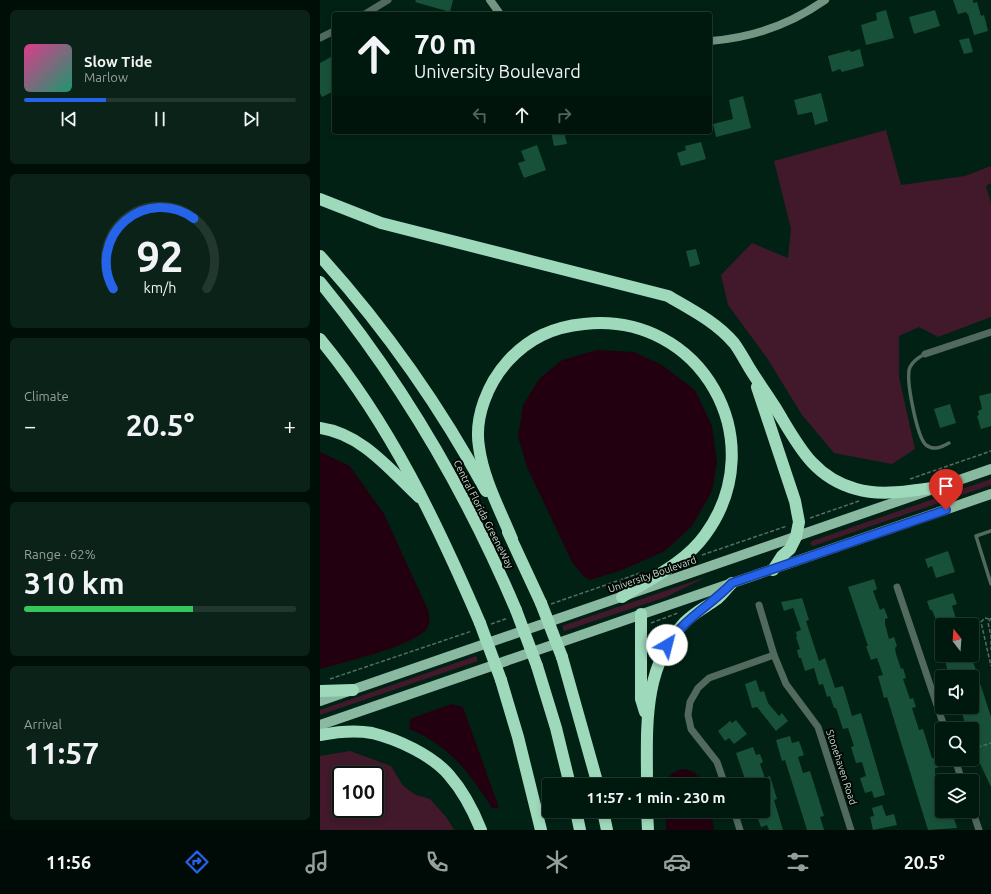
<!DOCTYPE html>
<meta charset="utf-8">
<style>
body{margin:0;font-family:Ubuntu,sans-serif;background:#0a2218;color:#f1f3f6;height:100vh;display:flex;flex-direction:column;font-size:15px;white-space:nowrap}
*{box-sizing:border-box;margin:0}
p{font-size:13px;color:#95a09e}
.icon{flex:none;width:22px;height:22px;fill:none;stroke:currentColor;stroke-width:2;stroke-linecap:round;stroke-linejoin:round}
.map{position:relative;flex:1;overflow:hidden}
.drawer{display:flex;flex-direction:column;gap:10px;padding:10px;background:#000e08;width:320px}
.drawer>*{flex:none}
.banner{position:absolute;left:12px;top:12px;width:380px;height:122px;border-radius:4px;box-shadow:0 2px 6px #0003,0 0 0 1px #22382f;background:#00190f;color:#f1f3f6;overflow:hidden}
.needle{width:26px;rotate:343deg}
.buttons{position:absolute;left:615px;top:618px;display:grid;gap:8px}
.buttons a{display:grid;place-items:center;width:44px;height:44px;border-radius:4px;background:#00190f;box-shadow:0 2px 6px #0003,0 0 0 1px #22382f;font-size:20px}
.speed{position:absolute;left:12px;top:766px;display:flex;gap:8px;font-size:20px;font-weight:700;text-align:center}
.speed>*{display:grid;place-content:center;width:52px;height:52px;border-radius:50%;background:#00190f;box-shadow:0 2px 6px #0003,0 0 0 1px #22382f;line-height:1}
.speed .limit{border:2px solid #111;border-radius:6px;background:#fff;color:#111}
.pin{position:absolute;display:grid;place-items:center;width:34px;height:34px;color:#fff;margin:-41px -17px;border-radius:50% 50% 50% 0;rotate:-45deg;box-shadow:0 0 4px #0007}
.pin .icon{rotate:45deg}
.me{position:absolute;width:44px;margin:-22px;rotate:37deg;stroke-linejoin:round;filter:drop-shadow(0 0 3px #0008)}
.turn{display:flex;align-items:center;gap:14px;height:84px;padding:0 16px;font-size:18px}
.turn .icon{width:52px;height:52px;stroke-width:2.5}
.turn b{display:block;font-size:28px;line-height:34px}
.lanes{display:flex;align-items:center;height:38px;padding:0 16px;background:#0003;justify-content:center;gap:20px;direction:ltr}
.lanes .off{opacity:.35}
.big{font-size:30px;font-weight:600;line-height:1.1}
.drawer .widget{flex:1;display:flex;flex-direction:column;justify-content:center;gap:6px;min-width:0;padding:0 14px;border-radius:6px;background:#0a2218}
.drawer .dial{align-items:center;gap:0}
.dial svg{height:104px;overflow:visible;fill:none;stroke:#22382f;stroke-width:7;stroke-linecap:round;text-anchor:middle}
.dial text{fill:#f1f3f6;stroke:none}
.song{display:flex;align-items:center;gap:12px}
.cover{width:48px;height:48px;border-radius:6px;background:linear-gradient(135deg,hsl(330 70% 55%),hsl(160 70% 35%))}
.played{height:4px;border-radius:2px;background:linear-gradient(90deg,#2563eb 30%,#22382f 30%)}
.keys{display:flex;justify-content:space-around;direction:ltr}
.heat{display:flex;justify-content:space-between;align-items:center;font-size:22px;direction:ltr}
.charge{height:6px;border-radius:3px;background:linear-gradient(90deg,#34c759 62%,#22382f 0)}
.trip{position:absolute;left:222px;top:778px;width:228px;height:40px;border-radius:4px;background:#00190f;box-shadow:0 2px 6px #0003,0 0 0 1px #22382f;font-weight:600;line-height:40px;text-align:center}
.tabs{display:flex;height:64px;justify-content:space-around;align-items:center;background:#000a06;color:#95a09e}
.tabs .icon{width:28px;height:28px}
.tabs .on{color:#2563eb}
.tabs b{font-size:18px;color:#f1f3f6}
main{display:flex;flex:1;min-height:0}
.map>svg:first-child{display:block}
.green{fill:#42182b;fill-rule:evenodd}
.water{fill:#22000f}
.building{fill:#185139}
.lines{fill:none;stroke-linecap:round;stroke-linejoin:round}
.path{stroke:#536e63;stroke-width:1.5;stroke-dasharray:4 2;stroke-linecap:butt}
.lane{stroke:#52695d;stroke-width:3.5}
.street{stroke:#52695d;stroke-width:7}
.secondary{stroke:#729683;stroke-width:8}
.primary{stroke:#8ab9a1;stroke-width:10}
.highway{stroke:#9fd9bc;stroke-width:12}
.highway-bridge{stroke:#9fd9bc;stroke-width:12}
.route-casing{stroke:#184099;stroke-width:10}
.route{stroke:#2563eb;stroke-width:7}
.labels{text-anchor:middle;stroke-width:4;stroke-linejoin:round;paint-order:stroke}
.street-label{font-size:10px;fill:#c9dcd2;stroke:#010804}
</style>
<main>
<section class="drawer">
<div class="widget">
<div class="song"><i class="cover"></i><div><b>Slow Tide</b><p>Marlow</p></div></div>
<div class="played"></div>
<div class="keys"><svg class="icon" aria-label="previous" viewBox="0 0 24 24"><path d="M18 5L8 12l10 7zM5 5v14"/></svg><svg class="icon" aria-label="pause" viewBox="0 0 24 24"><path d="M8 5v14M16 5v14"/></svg><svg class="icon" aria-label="next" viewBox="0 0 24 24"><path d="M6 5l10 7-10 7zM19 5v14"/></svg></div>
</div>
<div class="widget dial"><svg viewBox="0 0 100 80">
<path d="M14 69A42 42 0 1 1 86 69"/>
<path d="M14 69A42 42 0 0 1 76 15" stroke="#2563eb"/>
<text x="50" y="56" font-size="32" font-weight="700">92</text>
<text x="50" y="72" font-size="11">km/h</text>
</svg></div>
<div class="widget"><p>Climate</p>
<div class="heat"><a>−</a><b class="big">20.5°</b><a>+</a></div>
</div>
<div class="widget"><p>Range · 62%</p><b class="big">310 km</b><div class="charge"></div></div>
<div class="widget"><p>Arrival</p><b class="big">11:57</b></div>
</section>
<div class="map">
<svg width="671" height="830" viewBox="0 0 671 830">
<rect width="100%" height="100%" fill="#002114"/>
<!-- green -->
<g class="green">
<polygon points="566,130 581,185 645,176 671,166 671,183 666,186 671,203 671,317 618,337 599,327 579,336 579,377 595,449 572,464 514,453 482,415 447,358 408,305 401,275 432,243 468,258 471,229 454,161"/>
<polygon points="671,479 671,485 493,546 490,544 492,541"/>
<polygon points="386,577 346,597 244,631 242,626"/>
<polygon points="156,656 158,661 0,715 0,710"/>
<path d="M30,751L71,766L83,786L96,795L110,799L127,818L134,830H0V756ZM21,775H55V809H21Z"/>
</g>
<!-- water -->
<g class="water">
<polygon points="277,350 314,352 342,365 375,390 392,426 397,463 392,491 372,526 345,551 302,570 270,580 263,576 252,562 207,467 198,437 203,405 219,379 242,360"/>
<path d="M0,452L30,466L64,514L109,612C109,616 110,623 108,627C99,645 21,663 0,669Z"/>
<path d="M131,704L143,707L179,808H172C150,773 128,744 89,729L90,719Z"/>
<path d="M361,769C373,769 378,774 382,785H346L351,774Z"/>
<polygon points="346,811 391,811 394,830 346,830"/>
</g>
<!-- building -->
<g class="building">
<polygon points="96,0 133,0 130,12 95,2"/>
<polygon points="633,0 653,0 653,3 657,2 661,16 664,15 668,31 654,35 648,14 647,14 646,12 638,14"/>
<polygon points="566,10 574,38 546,45 541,25 557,20 556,13"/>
<polygon points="615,10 620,26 594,34 589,17"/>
<polygon points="649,38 653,52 644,54 639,40"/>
<polygon points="540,49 544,66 522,72 520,69 512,72 508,56 530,50 531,52"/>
<polygon points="11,57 14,62 14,91 2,97 0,93 0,63"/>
<polygon points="501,93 508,121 495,125 492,112 478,115 474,100"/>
<polygon points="423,96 431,128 396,137 393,124 413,119 409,100"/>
<polygon points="231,132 244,132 247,144 234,146"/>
<polygon points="381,142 386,159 361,166 357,153 366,150 365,146"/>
<polygon points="217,145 226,170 204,178 198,163 205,161 201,151"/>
<polygon points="376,249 380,264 370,267 366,251"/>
<polygon points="671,393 671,426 661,429 657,416 659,415 658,411 662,409 659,396"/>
<polygon points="630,404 636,423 620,428 614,409"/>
<polygon points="628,551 635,572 616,578 612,566 608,568 605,559"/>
<polygon points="554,579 557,589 553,591 560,610 564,608 568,618 565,619 565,624 569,639 574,637 577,646 575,648 576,654 581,669 583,668 586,678 583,679 590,699 593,698 596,707 592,708 599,730 603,729 612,758 614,758 618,768 615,768 615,776 620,790 622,789 622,811 632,811 637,828 608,830 567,697 564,698 558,676 563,675 557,658 551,660 546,646 548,646 528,587"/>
<polygon points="633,593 637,604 632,606 638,625 618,625 612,610 610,610 607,601"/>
<polygon points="482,598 489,620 486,621 499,661 505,658 515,688 523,686 532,716 541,713 565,795 554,798 552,791 545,793 540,778 546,776 542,762 536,763 531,747 534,746 528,728 523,729 516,708 514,708 510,696 507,697 503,684 499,685 494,668 485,671 481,658 479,658 477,650 480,649 476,637 477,637 476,632 481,630 471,602 473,608 464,611 461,602"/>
<polygon points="624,655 651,655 671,717 671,787 655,753 658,751 652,735 652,729 647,729 640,707 652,707 652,677 631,677 628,673"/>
<polygon points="436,680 440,692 444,691 448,703 459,716 462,713 468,721 456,731 437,707 432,708 425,684"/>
<polygon points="416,720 427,734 414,744 409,738 405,741 398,731 410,721 412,723"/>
<polygon points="470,736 472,743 479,741 484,755 478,757 483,773 490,771 504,816 500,817 504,830 487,830 465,760 462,761 456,740"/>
<polygon points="433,747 436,755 440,754 443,762 440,764 445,778 450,776 457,799 454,800 463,830 449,830 447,825 441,827 436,813 443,811 443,785 427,785 416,753"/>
<polygon points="562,805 566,816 574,814 577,825 553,830 550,817 554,816 552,808"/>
</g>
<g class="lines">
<!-- path -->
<g class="path">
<polyline points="590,479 671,451"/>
<polyline points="490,518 539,501"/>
<polyline points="382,555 467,526"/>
<polyline points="231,604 320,573"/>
<polyline points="671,618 668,623 671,636 671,650"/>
<polyline points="669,619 665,618 661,622 671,666"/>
<polyline points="331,623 358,613"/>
<polyline points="171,624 188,618"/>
<polyline points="10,679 152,631"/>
<polyline points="652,749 671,743"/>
</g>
<!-- lane -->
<g class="lane">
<path d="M605,354C599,357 593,361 590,367C585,378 597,437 606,445C614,451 622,447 629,443"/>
<polyline points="671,531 656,536 671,584"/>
</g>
<!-- street -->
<g class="street">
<polyline points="45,14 68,0"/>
<polyline points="0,38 14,31"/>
<polyline points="605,354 671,332"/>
<polyline points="577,587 625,729"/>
<polyline points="439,605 454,655 466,684 498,727 531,830"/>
<polyline points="635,759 642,781"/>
<polyline points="405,785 397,762 371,729 368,715 370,702 378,688 389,678 454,655"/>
<polyline points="652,809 659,830"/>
<polyline points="414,811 420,830"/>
</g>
<!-- secondary -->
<g class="secondary">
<polyline points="170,0 180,14"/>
<path d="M390,41C432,38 471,24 505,0"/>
</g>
<!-- primary -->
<g class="primary">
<polyline points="0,701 671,469"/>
<polyline points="0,725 671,494"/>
</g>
<!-- highway -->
<g class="highway">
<path d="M0,199L61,223L348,296C372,310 396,322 414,343C420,351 425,361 430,369C438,382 447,394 455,407C477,443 492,477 536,489C563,497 593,490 620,487"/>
<path d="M0,256C65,328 120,406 166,491"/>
<path d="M0,282C81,381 146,492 196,610"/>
<path d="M0,339C70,424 117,523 160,623"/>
<polyline points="437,387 475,501 479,522 476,537 470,549 462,556 453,570"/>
<path d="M0,428C42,434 70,470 99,497"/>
<polyline points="188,532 221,603"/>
<path d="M192,539C180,510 163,478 159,447C154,417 168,383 188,361C209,338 233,327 264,324C381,311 454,441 385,535C365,563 330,579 302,597"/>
<polyline points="321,614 321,699 325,712"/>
<polyline points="242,657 278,785"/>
<polyline points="217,666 236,728 250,785"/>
<polyline points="181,680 198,737 221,830"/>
<polyline points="0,691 33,690"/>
<path d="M0,735C16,732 36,730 52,733C77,739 112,755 129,775C143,791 153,810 161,830"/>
<path d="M327,785C327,728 322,667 365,622C375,612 386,607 397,599C402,595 407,588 412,583"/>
<polyline points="256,811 260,830"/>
<polyline points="283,811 287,830"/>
<polyline points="327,811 328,830"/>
</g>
<!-- highway-bridge -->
<g class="highway-bridge">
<polyline points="221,603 242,657"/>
<polyline points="196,610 217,666"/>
<polyline points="160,623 181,680"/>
</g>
</g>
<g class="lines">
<!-- route casing -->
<g class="route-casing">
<path id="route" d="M347,645C366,617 390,606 412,583L626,510"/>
</g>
<!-- route -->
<use href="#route" class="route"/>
</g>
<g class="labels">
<!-- street labels -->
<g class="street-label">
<text transform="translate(164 514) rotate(63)" y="4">Central Florida GreeneWay</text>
<text transform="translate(332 574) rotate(-19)" y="4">University Boulevard</text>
<text transform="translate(522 767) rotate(72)" y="4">Stonehaven Road</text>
</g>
</g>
</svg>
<div class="buttons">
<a><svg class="needle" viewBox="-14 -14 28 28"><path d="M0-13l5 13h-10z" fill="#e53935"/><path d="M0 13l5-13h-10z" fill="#95a09e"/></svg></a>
<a><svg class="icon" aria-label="sound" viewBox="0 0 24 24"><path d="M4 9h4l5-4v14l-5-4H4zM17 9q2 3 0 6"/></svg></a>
<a><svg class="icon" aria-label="search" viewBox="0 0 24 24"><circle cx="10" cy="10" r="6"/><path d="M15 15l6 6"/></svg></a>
<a><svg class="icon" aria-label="layers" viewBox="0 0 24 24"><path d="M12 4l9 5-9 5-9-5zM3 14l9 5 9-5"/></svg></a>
</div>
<div class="speed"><div class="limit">100</div></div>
<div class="pin" style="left:626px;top:510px;background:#d93025"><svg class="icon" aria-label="arrive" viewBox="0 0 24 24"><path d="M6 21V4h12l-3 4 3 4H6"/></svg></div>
<svg class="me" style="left:347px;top:645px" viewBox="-20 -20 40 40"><circle r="19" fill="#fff"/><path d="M0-13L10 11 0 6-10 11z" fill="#2563eb"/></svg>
<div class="trip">11:57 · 1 min · 230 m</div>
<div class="banner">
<div class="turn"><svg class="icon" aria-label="ahead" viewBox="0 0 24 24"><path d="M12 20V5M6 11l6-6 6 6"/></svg><div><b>70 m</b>University Boulevard</div></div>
<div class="lanes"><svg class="icon off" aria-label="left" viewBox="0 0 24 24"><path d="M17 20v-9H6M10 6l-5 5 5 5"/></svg><svg class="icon" aria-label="ahead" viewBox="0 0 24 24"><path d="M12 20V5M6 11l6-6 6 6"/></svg><svg class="icon off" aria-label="right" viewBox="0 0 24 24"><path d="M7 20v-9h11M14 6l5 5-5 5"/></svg></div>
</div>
</div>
</main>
<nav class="tabs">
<b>11:56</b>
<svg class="icon on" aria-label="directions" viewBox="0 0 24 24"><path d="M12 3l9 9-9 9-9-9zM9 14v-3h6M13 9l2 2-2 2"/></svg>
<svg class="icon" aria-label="music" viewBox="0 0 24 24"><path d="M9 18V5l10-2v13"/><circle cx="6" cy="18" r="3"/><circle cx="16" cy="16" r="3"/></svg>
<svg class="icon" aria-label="phone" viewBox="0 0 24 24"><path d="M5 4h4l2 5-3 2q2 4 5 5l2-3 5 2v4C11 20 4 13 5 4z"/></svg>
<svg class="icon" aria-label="climate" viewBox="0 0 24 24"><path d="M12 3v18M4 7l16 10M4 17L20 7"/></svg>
<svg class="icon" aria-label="car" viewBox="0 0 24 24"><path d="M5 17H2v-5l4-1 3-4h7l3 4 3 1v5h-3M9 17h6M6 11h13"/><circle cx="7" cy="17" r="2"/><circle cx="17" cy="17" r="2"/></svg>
<svg class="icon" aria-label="filters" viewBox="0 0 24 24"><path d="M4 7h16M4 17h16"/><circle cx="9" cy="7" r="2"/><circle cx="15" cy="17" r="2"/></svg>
<b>20.5°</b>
</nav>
